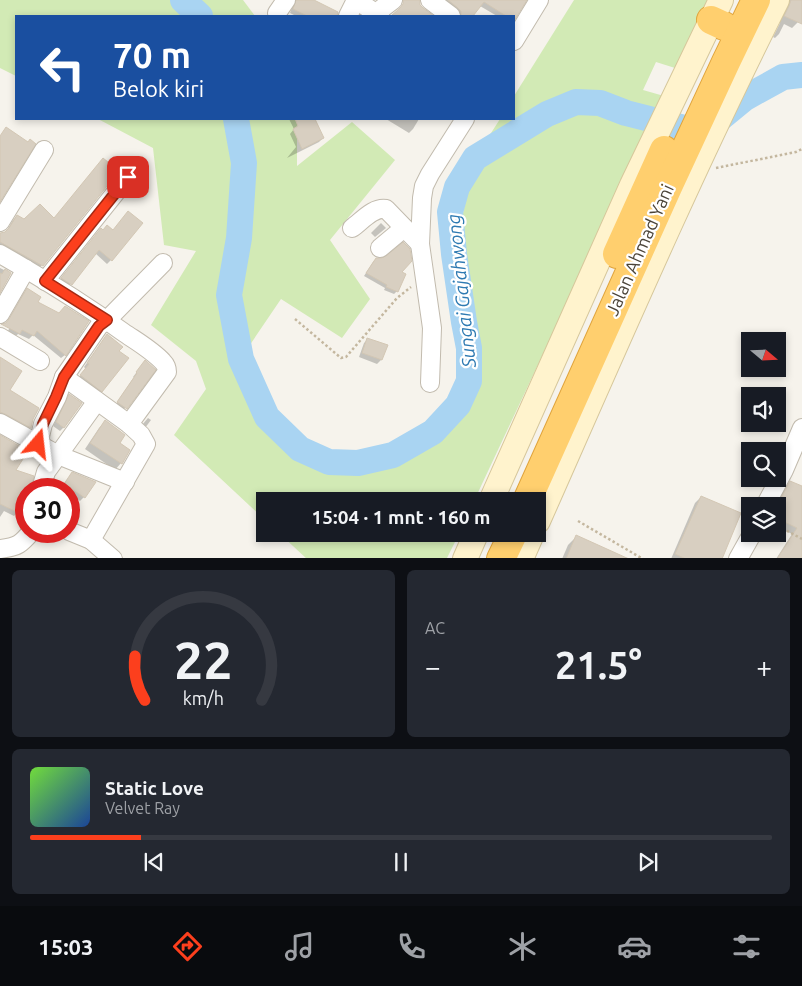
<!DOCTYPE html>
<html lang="id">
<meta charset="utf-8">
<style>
body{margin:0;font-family:Ubuntu,sans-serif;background:#242831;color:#f1f3f6;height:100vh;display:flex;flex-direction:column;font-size:19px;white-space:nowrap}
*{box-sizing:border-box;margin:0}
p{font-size:16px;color:#9ea1a6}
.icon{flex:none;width:28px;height:28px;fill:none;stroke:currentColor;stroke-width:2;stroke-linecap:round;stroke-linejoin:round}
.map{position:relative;height:558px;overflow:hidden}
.panel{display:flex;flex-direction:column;gap:12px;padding:12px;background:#0d0f14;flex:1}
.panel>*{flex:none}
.banner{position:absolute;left:15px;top:15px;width:500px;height:105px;border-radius:0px;box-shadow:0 2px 8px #0003;background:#1a4fa0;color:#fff;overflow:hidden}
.needle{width:32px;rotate:109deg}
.tools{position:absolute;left:741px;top:332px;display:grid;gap:10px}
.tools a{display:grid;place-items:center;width:45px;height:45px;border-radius:0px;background:#171b24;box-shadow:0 2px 8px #0003;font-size:25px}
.speed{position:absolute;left:15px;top:478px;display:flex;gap:10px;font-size:25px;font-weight:700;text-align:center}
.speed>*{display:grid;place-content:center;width:65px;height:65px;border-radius:50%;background:#171b24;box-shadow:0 2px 8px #0003;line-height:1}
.speed .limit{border:8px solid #d22;background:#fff;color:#111}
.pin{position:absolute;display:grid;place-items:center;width:42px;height:42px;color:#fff;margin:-21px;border-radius:10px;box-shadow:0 2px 8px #0006}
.me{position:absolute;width:55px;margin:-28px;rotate:17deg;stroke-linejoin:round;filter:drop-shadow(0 0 4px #0008)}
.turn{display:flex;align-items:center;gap:18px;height:105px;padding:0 15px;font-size:22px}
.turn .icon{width:65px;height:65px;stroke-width:2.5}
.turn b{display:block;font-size:35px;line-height:42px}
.big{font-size:38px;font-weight:700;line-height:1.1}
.panel .card{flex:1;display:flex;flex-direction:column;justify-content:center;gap:8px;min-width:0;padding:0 18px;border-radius:8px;background:#242831}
.panel .dial{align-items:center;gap:0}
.dial svg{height:130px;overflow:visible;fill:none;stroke:#363941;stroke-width:7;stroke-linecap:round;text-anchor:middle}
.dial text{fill:#f1f3f6;stroke:none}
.song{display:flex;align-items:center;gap:15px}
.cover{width:60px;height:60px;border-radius:8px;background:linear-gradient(135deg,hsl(100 70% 55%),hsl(220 70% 35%))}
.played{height:5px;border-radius:2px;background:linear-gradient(90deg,#fc3f1d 15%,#363941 15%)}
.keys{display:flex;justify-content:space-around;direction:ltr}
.heat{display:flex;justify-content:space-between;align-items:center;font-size:28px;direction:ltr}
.panel .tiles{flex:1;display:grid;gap:12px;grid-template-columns:1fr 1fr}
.card:last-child{grid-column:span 2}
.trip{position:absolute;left:256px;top:492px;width:290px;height:50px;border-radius:0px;background:#171b24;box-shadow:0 2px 8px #0003;font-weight:700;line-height:50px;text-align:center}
.dock{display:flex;height:80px;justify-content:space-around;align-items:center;background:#090b0e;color:#9ea1a6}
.dock .icon{width:35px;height:35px}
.dock .active{color:#fc3f1d}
.dock b{font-size:22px;color:#f1f3f6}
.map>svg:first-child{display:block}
.green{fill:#d2eab5}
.shadow{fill:#0003}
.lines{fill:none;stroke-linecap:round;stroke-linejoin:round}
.river{stroke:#a9d4f2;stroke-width:26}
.building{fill:#d8cfc1;stroke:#d3c7b4}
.street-casing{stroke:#c2bbae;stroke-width:20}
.secondary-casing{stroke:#d6c79b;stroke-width:26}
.highway-casing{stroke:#e0a43c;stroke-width:30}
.path{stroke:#c4b79f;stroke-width:2.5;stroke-dasharray:2.5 2.5;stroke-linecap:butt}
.street{stroke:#fff;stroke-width:18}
.secondary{stroke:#fff3cd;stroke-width:24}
.highway{stroke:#ffcf6e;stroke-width:28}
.route-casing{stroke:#a42913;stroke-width:12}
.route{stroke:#fc3f1d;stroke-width:9}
.labels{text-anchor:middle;stroke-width:4.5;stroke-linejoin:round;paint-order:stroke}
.street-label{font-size:18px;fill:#4b4439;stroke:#fff}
.water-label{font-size:19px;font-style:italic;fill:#2e7ab2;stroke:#fff}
</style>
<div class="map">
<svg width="802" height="559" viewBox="0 0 802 559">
<rect width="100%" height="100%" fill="#f6f3ec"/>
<!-- green -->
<g class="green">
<polygon points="0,0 243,0 255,16 16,16 16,76 0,68"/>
<polygon points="574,0 709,0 675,68 656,62 643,90 664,96 474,501 265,501 265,520 174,435 206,389 196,361 151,325 196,251 164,245 153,148 98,119 297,119 297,166 352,122 395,160 330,240 370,299 342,338 281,299 241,358 300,449 358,463 393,455 469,381 469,348 464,322 454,254 475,158 500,119 514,119 514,96"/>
<polygon points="280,534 459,534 447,558 307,559"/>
</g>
<!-- shadow -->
<g class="shadow">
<polygon points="292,0 309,0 337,13 336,16 296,16 290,13 293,5"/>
<polygon points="439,0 525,0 514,19 514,16 497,16 480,6 471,16 457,16"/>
<polygon points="783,0 802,0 802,14 798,22 792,28 784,24 779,34 775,38 773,37 780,23 779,22"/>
<polygon points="289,119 311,119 301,140 323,138 319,142 287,158 296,147 290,134 294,129"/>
<polygon points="386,119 419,119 413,129 409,133"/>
<polygon points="17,216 42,265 38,269 0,248 0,234 6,232 13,220"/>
<polygon points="381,223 386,228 375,237 371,233"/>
<polygon points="97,234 111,260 107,264 95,253 67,288 58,282"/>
<polygon points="376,259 400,272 397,291 394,294 384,290 385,288 364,276 373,262"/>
<polygon points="0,268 10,273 0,290"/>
<polygon points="27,290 37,302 65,355 61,358 33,335 29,339 18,334 15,337 7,333 11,325 7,323 23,294"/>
<polygon points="107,335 117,351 101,391 98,394 77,380 86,369 84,367"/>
<polygon points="368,339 386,346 381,360 377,364 359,357 364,343"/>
<polygon points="0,360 8,391 32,419 30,427 26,431 0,417"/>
<polygon points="145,361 154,370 122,412 114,407 134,377 133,377"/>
<polygon points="69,396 64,427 60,431 53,426 66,399"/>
<polygon points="148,418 151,420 145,428 142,425"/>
<polygon points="105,422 119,443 121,463 115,470 85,449 99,428"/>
<polygon points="0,437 14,471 26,489 26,495 18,512 14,516 4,511 0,517"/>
<polygon points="72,473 84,497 80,501 69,493 69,489 61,488"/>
<polygon points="791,482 802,488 802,555 799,559 776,559 792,534 778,527 778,506 775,506 785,487"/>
<polygon points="701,497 720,559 671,559 695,503"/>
<polygon points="576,537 626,559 562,559 568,545"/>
</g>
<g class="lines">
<!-- river -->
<g class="river">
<polyline points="183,0 200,16"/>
<polyline points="236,119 244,163 239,238 229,295 241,359 267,417 300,449 329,462 358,463 393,455 433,432 458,405 469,381 469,348 464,322 454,254 450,212 457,187 475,158 547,114 576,102 600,103 626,113 689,129 717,121 745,98 783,77 802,75"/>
</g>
</g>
<!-- building -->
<g class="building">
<polygon points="296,0 314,0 338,12 337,16 307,16 293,9"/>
<polygon points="403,0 420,0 420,5 423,8 434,16 391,16 400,8 403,4"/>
<polygon points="448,0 527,0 514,21 514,16 506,16 484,2 473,16 461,16 461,11 458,8"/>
<polygon points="791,0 802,0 802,24 784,16 789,6"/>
<polygon points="295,119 315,119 324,138 302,149 293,129 298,126"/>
<polygon points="6,127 28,142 30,139 36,144 0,202 0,136"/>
<polygon points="103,158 119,171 43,266 0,242 0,233 5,232 9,228 17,215 24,219 40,204 54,218"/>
<polygon points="128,211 143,223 112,261 99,250 72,285 61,278 101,228 103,230 107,225 113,230"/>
<polygon points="403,242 410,249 412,261 402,272 406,274 398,292 386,287 387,285 366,273 376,258 381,258 386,256"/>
<polygon points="5,269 11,273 0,293 0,273 2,274"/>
<polygon points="27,288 41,297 38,302 59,313 65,306 89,321 66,356 37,331 34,336 22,330 20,334 1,324 6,323 9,319"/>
<polygon points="107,334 123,347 119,351 129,358 102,392 80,375 89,364 87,363"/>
<polygon points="367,338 388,345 382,360 362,353"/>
<polygon points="0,357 22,371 10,390 39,408 33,419 31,428 5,414 0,412"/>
<polygon points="145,360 156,370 127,409 117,402 137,373 136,372"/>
<polygon points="69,394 82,403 64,428 56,422"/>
<polygon points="105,420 125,435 120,443 130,450 122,464 90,443"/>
<polygon points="0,435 28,451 16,470 34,476 31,489 26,489 26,498 19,513 0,504"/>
<polygon points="72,472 96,482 85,498 64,484"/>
<polygon points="790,481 802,486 802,559 777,559 797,528 778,519 777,506"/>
<polygon points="701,496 741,513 722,559 686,559 675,554"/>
<polygon points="576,535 629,559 566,559"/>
</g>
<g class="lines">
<!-- street casing -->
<g class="street-casing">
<g id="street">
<polyline points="356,0 380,16"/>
<polyline points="430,0 451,16"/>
<polyline points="277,13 286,0"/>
<polyline points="376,13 393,0"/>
<polyline points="348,16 356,0"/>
<polyline points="514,41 539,0"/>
<polyline points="0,222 44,150"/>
<path d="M352,228C362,221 373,207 386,209L420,244"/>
<polyline points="380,248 404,228"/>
<path d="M0,254C42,278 84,304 123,332C136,341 152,350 163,362C166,365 167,368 167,372L129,424"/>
<polyline points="45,281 128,177"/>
<polyline points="0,314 26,269"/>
<polyline points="0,337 40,361"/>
<polyline points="64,377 129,424 141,435 146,444 91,540"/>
<polyline points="430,383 432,328 420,244 422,198 424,186 430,174 465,119"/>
<polyline points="0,423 58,455 125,482"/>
<polyline points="38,444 43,424 57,397 64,377 99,326 107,320 163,263"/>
<polyline points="41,489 46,472 97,401"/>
<polyline points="765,506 784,470 802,428"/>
<polyline points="69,531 91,540 113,559"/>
<path d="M0,549C18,547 21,544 32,531"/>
<polyline points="738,559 752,534"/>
</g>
</g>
<!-- secondary casing -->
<g class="secondary-casing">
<g id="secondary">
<polyline points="491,501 632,185 721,0"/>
<path d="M538,521C615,347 691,171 777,0"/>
<polyline points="465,559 476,534"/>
<polyline points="521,559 532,534"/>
</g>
</g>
<!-- highway casing -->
<g class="highway-casing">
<g id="highway">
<polyline points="711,20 724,26"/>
<polyline points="617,254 664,150"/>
<polyline points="527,501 668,187 726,62 756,0"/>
<polyline points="501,559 513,534"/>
</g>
</g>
<!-- path -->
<g class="path">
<polyline points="716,168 796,152 802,149"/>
<polyline points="295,319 341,358 346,357 397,298 411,287"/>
<polyline points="578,521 643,559"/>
<polyline points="778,526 802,539"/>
</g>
<!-- street -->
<use href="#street" class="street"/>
<!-- secondary -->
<use href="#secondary" class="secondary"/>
<!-- highway -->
<use href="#highway" class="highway"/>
</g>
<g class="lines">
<!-- route casing -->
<g class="route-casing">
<polyline id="route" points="38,444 43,424 56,397 64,377 99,326 107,320 45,281 128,177"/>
</g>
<!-- route -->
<use href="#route" class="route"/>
</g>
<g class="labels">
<!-- street labels -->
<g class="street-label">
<text transform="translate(640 250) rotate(-66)" y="6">Jalan Ahmad Yani</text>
</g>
<!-- water labels -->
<g class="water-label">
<text transform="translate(461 291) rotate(-96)" y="7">Sungai Gajahwong</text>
</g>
</g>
</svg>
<div class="tools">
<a><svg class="needle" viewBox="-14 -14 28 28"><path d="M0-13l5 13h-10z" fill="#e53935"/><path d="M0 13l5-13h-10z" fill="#9ea1a6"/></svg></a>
<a><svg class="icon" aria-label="sound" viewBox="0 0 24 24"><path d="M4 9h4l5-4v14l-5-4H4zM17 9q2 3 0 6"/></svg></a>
<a><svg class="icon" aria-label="search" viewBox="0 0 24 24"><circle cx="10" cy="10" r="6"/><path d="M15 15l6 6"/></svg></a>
<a><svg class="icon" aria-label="layers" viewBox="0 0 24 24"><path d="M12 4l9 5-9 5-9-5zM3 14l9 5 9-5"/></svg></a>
</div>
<div class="speed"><div class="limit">30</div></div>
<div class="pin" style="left:128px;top:177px;background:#d93025"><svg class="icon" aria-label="arrive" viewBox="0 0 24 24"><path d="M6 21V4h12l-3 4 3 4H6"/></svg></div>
<svg class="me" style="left:38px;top:444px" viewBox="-20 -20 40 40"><path d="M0-17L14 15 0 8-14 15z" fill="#fc3f1d" stroke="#fff" stroke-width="4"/></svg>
<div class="trip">15:04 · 1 mnt · 160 m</div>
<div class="banner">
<div class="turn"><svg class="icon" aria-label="left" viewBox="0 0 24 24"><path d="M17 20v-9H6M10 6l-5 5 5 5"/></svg><div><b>70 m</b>Belok kiri</div></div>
</div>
</div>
<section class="panel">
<div class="tiles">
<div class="card dial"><svg viewBox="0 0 100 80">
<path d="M14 69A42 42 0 1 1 86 69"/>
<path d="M14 69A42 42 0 0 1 8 42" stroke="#fc3f1d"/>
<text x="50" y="56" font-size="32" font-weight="700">22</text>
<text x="50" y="72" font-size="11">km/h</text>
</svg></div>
<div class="card"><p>AC</p>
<div class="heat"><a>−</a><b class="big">21.5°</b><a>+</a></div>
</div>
<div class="card">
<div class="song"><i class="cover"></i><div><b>Static Love</b><p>Velvet Ray</p></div></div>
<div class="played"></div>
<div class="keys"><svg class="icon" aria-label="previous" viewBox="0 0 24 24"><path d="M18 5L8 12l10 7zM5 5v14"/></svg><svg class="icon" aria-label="pause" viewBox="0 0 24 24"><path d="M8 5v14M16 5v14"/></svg><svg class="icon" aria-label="next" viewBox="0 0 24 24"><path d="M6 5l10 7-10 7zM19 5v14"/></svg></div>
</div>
</div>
</section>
<nav class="dock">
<b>15:03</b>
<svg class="icon active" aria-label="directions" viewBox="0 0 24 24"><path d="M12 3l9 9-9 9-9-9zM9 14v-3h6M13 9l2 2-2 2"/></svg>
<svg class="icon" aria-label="music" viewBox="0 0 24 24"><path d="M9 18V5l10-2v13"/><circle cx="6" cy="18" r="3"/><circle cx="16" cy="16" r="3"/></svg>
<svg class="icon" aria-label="phone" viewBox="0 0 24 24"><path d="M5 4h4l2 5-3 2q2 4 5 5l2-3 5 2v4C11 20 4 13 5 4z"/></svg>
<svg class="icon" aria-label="climate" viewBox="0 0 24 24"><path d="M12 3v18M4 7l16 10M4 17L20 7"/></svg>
<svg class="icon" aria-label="car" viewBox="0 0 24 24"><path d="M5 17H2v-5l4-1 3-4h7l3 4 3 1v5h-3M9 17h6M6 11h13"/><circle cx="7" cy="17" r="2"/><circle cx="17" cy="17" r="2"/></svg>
<svg class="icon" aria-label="filters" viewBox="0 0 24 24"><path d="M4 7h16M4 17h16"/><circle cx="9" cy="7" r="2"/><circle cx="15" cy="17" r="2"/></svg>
</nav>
